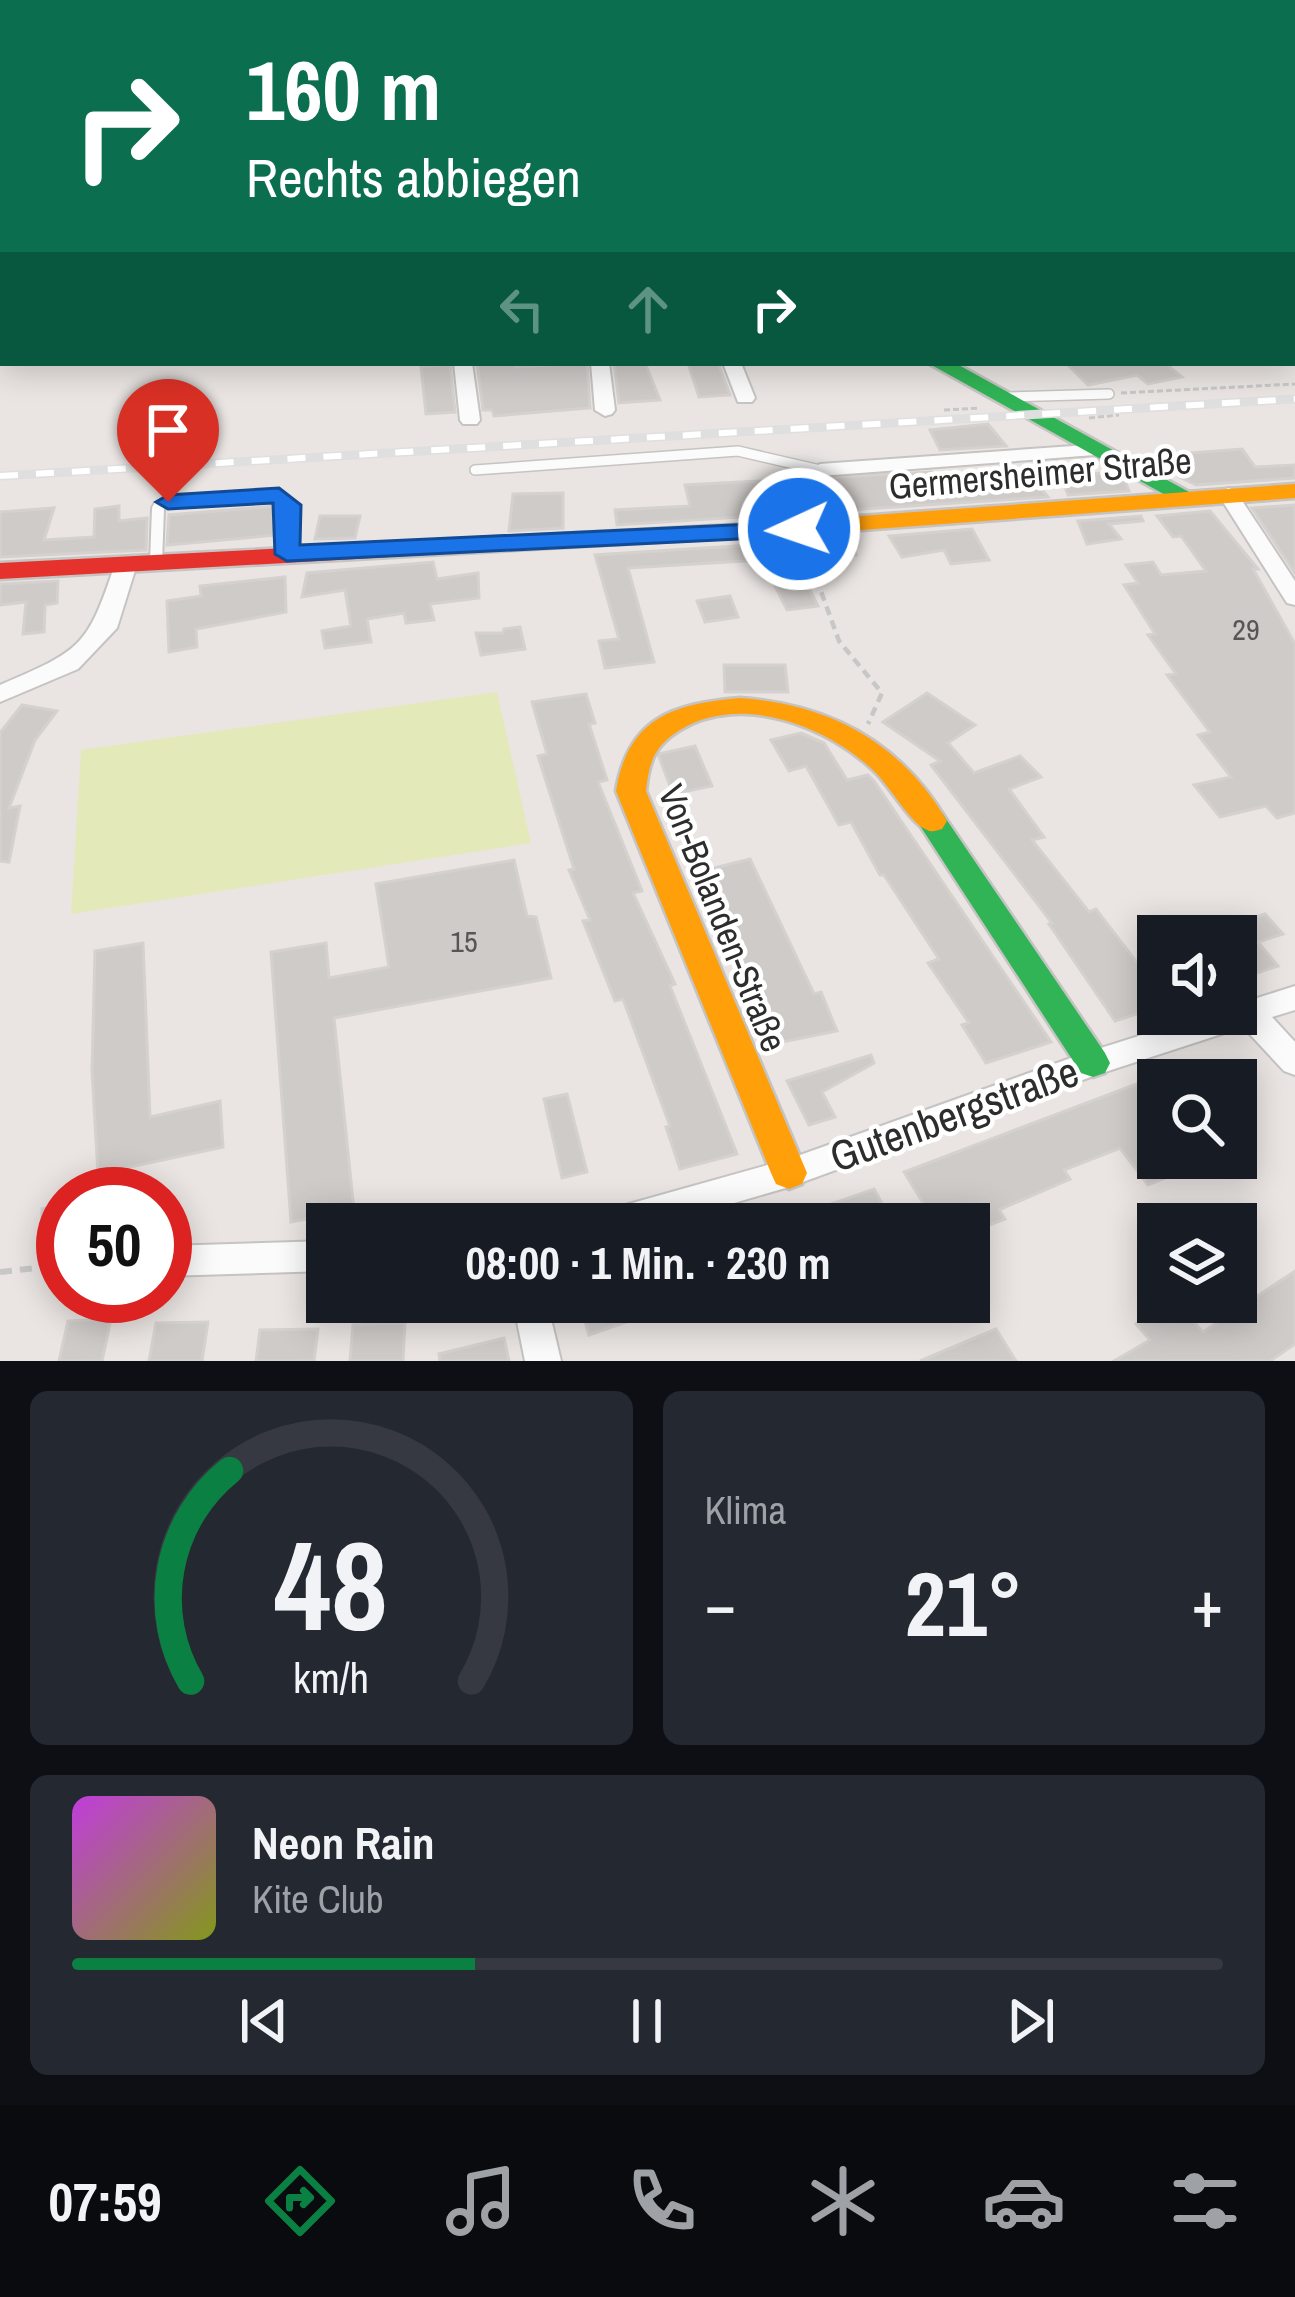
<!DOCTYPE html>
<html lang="de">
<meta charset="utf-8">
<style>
body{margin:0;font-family:"Archivo Narrow",sans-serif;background:#242831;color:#f1f3f6;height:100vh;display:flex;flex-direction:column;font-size:45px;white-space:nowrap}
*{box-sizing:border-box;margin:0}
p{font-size:39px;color:#9ea1a6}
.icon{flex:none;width:66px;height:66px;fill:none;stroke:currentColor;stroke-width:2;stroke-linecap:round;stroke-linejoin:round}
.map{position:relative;height:1361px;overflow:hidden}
.details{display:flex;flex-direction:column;gap:30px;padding:30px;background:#0d0f14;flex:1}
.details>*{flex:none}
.hud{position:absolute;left:0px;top:0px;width:1296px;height:366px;box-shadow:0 6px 30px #0003;background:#0b6e4f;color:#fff;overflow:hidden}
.buttons{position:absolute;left:1137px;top:915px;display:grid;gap:24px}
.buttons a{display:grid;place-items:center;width:120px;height:120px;border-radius:0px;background:#171b24;box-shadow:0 6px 30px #0003;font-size:60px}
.speed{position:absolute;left:36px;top:1167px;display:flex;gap:24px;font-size:60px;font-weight:700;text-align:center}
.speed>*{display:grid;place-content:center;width:156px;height:156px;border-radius:50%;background:#171b24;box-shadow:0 6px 30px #0003;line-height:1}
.speed .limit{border:18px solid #d22;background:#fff;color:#111}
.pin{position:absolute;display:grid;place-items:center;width:102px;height:102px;color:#fff;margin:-123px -51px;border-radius:50% 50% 50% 0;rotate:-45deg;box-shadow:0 0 12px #0007}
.pin .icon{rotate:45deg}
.me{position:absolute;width:132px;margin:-66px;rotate:267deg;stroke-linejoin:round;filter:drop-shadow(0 0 9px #0008)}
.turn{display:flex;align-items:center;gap:42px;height:252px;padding:0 48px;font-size:54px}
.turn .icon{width:156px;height:156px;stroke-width:2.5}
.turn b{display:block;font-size:84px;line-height:102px}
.lanes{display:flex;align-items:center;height:114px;padding:0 48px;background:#0003;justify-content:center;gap:60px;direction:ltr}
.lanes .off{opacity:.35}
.big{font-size:90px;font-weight:800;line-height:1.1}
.details .tile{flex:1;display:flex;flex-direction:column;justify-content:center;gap:18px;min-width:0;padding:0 42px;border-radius:18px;background:#242831}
.details .dial{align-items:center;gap:0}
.dial svg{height:312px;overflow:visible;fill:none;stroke:#363941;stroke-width:7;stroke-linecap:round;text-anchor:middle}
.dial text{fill:#f1f3f6;stroke:none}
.song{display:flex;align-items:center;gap:36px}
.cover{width:144px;height:144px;border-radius:18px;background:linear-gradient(135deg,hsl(290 70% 55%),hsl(70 70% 35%))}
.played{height:12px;border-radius:6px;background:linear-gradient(90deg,#0b8043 35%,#363941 35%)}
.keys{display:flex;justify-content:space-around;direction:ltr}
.heat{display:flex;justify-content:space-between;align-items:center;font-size:66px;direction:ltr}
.details .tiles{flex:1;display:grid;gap:30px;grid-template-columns:1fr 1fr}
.tile:last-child{grid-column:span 2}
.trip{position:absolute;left:306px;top:1203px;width:684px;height:120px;border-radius:0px;background:#171b24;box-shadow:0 6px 30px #0003;font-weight:800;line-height:120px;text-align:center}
.dock{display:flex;height:192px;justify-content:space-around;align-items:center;background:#090b0e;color:#9ea1a6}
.dock .icon{width:84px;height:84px}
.dock .active{color:#0b8043}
.dock b{font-size:54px;color:#f1f3f6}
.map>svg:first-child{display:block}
.pitch{fill:#e3e9b9}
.building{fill:#cfcbc9;stroke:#d5d1cf;stroke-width:3}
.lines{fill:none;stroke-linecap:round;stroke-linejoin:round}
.lane-far1-casing{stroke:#c5c4c3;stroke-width:12}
.lane-casing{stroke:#c5c4c3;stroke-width:16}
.street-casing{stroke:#c5c4c3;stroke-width:4}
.fast-casing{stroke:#c5c4c3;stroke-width:5}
.slow-casing{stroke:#c5c4c3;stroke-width:5}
.jam-casing{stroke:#c5c4c3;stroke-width:5}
.path-far2{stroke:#c7c7c6;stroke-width:3;stroke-dasharray:6 3;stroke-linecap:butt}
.path-far1{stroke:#c7c7c6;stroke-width:4.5;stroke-dasharray:9 6;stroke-linecap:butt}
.path{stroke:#c7c7c6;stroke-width:6;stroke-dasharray:12 8;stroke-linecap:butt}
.lane-far1{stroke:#fcfbfb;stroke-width:9}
.lane{stroke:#fcfbfb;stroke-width:12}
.street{fill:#fcfbfb;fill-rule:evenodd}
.fast{fill:#30b455;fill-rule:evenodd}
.slow{fill:#ff9f0a;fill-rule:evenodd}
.jam{fill:#e5322d;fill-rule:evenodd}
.rail-casing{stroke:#dfdfdf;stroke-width:9}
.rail{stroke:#fff;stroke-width:6;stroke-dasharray:18;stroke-linecap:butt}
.route{fill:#1a73e8;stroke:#114b97;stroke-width:3}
.labels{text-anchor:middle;stroke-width:9;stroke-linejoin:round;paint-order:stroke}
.number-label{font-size:30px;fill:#575656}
.street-label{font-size:36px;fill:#2d2d2d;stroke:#fff}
.near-street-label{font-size:42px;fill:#2d2d2d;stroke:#fff}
</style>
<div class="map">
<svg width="1295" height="1361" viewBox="0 0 1295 1361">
<rect width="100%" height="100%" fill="#eae5e2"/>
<!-- pitch -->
<polygon class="pitch" points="497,692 531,843 71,914 81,750"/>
<!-- building -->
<g class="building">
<polygon points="477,363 516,363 516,367 587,363 590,408 494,416 492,410 483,410"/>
<polygon points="614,363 645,363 660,400 619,403"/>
<polygon points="688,363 718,363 730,395 699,397"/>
<polygon points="1066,363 1165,363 1182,377 1148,384 1137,375 1088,385"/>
<polygon points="450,364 455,412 426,414 421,367"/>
<polygon points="988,424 1006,446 940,450 930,430"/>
<polygon points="1242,449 1255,467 1295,465 1295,478 1196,485 1178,476 1164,455"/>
<polygon points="931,472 939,486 1034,480 1048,497 617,525 615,510 690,506 685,485"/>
<polygon points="1111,472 1124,479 1129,491 1068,495 1061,477"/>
<polygon points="563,493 563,528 509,531 513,494"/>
<polygon points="1295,505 1295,573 1252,508"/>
<polygon points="119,506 119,521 147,518 146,550 0,557 0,512 54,508 44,540 94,537 95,509"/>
<polygon points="277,506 277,535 167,545 169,515"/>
<polygon points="1210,511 1258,569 1253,569 1295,644 1295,813 1277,818 1266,806 1220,817 1194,785 1231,777 1198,735 1210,732 1167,675 1176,674 1148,635 1155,634 1124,585 1138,583 1126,565 1153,562 1161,575 1206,571 1181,536 1173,537 1157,516"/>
<polygon points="320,516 360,516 355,538 315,539"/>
<polygon points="1141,516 1143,521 1109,524 1121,539 1087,544 1078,521"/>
<polygon points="972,529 989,560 951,564 944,550 902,557 889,536"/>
<polygon points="849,539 856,555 796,562 818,606 787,610 762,560 628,568 654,662 605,668 599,641 619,639 595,555"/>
<polygon points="433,562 437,579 478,573 479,598 430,604 434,620 406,623 404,613 367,619 371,642 325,648 322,631 351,626 345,590 302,597 307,573"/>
<polygon points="285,577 286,612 196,629 197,647 169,652 167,601 201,596 200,586"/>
<polygon points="58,581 57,603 45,605 44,632 23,634 26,602 0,605 0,584"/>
<polygon points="730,596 738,617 705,622 697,601"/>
<polygon points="520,627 525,649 481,655 476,633 503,633 504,629"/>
<polygon points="724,665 785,665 788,692 725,692"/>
<polygon points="927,693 975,725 948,743 974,773 1020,756 1041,777 1009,789 1044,837 1032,840 1089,912 1096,909 1158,990 1158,1007 1115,1021 1049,924 1052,923 931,765 940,761 883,722"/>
<polygon points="586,694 595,723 589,724 607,780 598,782 642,891 633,893 675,984 670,986 737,1154 680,1169 666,1127 670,1126 623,999 615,1001 583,921 590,920 569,870 574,869 538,756 547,754 532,702"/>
<polygon points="22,705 57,711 35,740 9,808 20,806 9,862 0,861 0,733"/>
<polygon points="801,733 824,743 847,780 868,775 874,781 1051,1042 986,1063 962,1025 969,1023 928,963 939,959 884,875 880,875 851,822 839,825 806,766 789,771 771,740"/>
<polygon points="695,746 712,786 673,794 658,754"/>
<polygon points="750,859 814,994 821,992 837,1031 777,1043 754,982 748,983 702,871"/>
<polygon points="514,860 527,916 536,917 551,978 334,1018 354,1210 291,1222 271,952 326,943 329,978 389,967 376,884"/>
<polygon points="1265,914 1283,934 1258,942 1278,966 1236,980 1236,918 1240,922"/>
<polygon points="143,943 150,1117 220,1101 223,1147 98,1174 92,1071 95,951"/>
<polygon points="871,1055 874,1063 822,1092 835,1117 809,1125 787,1081"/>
<polygon points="1158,1076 1158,1158 1166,1158 1177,1173 1148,1185 1120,1148 1064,1170 1070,1179 999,1210 1005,1219 969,1233 969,1224 936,1224 904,1172"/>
<polygon points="567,1094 587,1172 562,1178 544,1099"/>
<polygon points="874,1189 893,1224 784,1224 783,1221"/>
<polygon points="63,1204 63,1235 42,1240 42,1209"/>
<polygon points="1295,1271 1295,1344 1270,1361 1114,1361 1150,1340 1136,1324 1167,1302 1175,1302 1203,1332"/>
<polygon points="579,1302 666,1302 666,1308 589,1335"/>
<polygon points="111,1319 102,1361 59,1361 68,1321"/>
<polygon points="208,1322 202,1361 149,1361 156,1323"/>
<polygon points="405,1323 403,1361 350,1361 353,1325"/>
<polygon points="318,1329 314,1361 256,1361 260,1330"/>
<polygon points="996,1329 1016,1361 920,1361"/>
<polygon points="504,1338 509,1361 440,1361 439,1354"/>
</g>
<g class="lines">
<!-- lane-far1 casing -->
<g class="lane-far1-casing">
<g id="lane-far1">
<polyline points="1009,397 1109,394"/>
<polyline points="475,470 738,451 820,470"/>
<polyline points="158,512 158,506 168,502 283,497 289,512"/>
</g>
</g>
<!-- lane casing -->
<g class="lane-casing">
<g id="lane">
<polyline points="287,553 289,509"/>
<polyline points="156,562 158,509"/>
</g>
</g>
<!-- street casing -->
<g class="street-casing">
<g id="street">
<polygon points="454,363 472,363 480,420 477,424 463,424 460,420"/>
<polygon points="591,363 609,363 615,410 612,414 605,416 595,410"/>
<polygon points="723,363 741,363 755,398 752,402 738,402"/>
<polygon points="1101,444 1111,450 1108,454 820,476 810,470 820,464"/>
<polygon points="1228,488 1235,490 1295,581 1295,605 1287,603 1218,494"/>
<path d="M126,557L137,564L117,628L78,669L0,702V685C81,650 87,648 115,564Z"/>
<polygon points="1295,986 1295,1010 1272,1017 1295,1042 1295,1075 1284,1071 1243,1027 1099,1074 789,1187 662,1224 594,1224 599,1213 611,1209 789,1159 1082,1054 1208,1014 1236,1014 1238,1004"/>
<polygon points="327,1241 327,1271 165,1276 165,1246"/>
<polygon points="513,1302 547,1302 561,1361 525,1361"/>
</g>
</g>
<!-- fast casing -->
<g class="fast-casing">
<g id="fast">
<polygon points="767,0 782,0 784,3 769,3"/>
<polygon points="928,363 955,363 1198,497 1194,502 1178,502"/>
<polygon points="932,810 942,813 1105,1053 1110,1063 1105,1073 1093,1077 1081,1073 917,821 922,813"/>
</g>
</g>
<!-- slow casing -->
<g class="slow-casing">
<g id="slow">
<polygon points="1295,484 1295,498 752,538 740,531 752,524"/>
<path d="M740,698C829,704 901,742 947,821L942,829C935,831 932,833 925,829C911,823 889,786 876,773C830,727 742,692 680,730C654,746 649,762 646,791L807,1173L802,1184L789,1189L776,1184L771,1173L616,791C628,718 672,704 740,698Z"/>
</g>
</g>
<!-- jam casing -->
<g class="jam-casing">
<polygon id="jam" points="752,524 764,531 761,536 0,579 0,563"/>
</g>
<!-- path-far2 -->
<g class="path-far2">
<polyline points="1234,0 1240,3"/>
<polyline points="175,2 189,0"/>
<polyline points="1121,393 1295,384"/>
<polyline points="944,410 980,408"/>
<polyline points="1089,418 1119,415"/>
</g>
<!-- path-far1 -->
<polyline class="path-far1" points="806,550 839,641 882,693 868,724"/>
<!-- path -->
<polyline class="path" points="0,1272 63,1265"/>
<!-- lane-far1 -->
<use href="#lane-far1" class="lane-far1"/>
<!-- lane -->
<use href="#lane" class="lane"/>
<!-- street -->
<use href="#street" class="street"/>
<!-- fast -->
<use href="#fast" class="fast"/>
<!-- slow -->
<use href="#slow" class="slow"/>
<!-- jam -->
<use href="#jam" class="jam"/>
<!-- rail casing -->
<g class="rail-casing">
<polyline id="rail" points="0,476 1295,399"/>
</g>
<!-- rail -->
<use href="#rail" class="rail"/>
</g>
<!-- route -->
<polygon class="route" points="279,488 301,505 300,545 799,522 811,529 799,536 287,561 275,554 273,503 168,509 156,502 168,495"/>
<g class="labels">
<!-- number labels -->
<g class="number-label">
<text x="1246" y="640">29</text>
<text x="464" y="952">15</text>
</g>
<!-- street labels -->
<g class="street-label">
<text transform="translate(1040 473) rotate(-5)" y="13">Germersheimer Straße</text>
<text transform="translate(723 918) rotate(68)" y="13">Von-Bolanden-Straße</text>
</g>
<!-- near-street labels -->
<g class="near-street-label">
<text transform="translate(954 1114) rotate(-20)" y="15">Gutenbergstraße</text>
</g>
</g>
</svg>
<div class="buttons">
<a><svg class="icon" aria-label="sound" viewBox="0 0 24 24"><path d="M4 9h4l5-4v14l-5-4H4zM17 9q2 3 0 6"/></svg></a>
<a><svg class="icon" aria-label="search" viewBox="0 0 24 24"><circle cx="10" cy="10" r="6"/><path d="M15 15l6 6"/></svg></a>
<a><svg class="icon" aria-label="layers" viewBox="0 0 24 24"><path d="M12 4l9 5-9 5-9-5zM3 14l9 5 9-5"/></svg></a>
</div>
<div class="speed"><div class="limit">50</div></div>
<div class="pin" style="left:168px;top:502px;background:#d93025"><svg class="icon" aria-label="arrive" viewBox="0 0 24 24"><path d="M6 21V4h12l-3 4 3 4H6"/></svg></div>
<svg class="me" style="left:799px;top:529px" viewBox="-20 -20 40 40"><circle r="17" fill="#1a73e8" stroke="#fff" stroke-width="3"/><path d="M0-11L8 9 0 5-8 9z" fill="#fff"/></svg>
<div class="trip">08:00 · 1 Min. · 230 m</div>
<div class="hud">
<div class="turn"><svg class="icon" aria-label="right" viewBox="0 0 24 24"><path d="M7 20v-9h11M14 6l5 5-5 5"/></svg><div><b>160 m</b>Rechts abbiegen</div></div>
<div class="lanes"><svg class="icon off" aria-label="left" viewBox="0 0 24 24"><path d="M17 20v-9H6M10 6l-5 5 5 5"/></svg><svg class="icon off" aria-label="ahead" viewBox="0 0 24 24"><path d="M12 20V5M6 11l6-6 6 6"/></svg><svg class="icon" aria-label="right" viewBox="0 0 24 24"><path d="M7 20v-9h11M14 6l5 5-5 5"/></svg></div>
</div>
</div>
<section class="details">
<div class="tiles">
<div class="tile dial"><svg viewBox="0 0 100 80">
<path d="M14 69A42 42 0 1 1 86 69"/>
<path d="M14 69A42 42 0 0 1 24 15" stroke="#0b8043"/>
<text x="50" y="56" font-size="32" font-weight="700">48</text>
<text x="50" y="72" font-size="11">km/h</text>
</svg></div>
<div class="tile"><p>Klima</p>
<div class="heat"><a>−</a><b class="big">21°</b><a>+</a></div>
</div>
<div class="tile">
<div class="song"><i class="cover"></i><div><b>Neon Rain</b><p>Kite Club</p></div></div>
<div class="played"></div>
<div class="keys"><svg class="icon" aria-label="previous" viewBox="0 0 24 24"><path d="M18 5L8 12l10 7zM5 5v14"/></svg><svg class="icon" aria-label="pause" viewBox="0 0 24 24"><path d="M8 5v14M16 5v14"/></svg><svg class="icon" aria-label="next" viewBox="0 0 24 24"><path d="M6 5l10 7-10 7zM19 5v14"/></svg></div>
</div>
</div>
</section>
<nav class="dock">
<b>07:59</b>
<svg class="icon active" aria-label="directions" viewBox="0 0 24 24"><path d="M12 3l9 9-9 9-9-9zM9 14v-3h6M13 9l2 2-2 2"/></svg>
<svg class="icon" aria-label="music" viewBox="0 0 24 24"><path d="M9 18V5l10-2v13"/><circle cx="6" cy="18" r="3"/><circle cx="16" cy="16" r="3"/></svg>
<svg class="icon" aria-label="phone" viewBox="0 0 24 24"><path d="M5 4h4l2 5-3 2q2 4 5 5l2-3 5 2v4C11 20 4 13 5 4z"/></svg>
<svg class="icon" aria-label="climate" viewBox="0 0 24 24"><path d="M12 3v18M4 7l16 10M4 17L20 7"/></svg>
<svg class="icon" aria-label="car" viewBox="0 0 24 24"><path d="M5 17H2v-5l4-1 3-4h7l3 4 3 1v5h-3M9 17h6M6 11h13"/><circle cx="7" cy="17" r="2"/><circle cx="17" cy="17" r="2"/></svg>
<svg class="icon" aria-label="filters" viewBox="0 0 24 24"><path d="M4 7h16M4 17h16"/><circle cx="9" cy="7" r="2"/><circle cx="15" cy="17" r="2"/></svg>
</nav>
